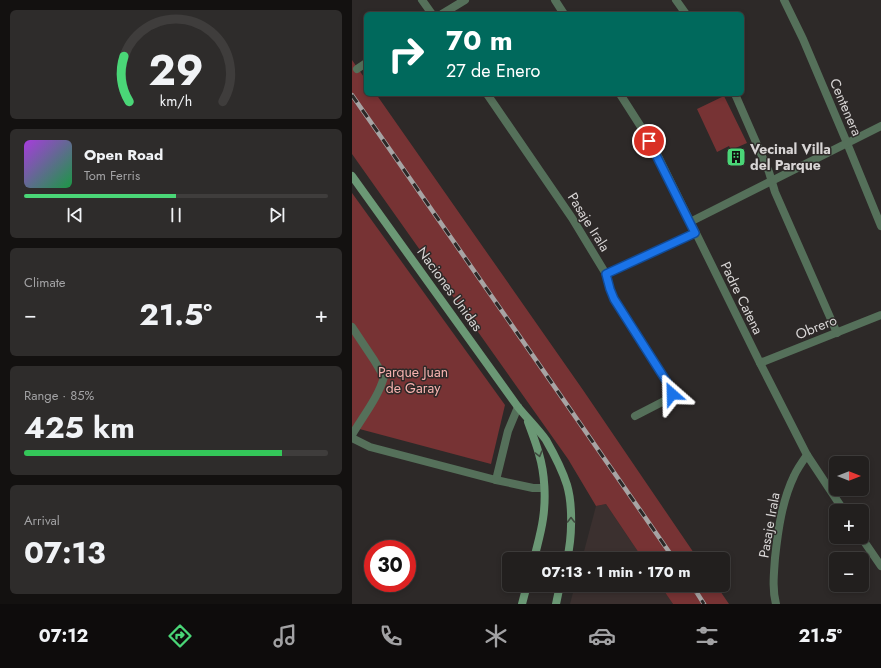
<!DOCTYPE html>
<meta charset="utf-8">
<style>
body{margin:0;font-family:Jost,sans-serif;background:#2e2c2b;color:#f1f3f6;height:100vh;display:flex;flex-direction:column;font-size:15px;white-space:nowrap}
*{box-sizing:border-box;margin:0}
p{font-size:13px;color:#a2a2a4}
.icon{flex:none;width:22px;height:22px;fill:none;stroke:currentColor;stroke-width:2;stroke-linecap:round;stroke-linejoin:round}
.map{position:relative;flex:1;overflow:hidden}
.side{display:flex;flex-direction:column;gap:10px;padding:10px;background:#131110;width:352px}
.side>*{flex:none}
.banner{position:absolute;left:12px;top:12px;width:380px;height:84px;border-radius:6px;box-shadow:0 2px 6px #0003,0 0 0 1px #3f3d3c;background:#00695c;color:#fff;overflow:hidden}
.needle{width:26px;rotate:90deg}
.tools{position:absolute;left:477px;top:456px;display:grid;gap:8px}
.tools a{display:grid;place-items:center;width:40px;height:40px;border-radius:6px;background:#221f1e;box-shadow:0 2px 6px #0003,0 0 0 1px #3f3d3c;font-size:20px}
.speed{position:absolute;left:12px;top:540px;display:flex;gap:8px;font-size:20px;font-weight:700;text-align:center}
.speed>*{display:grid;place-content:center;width:52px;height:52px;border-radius:50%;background:#221f1e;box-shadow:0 2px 6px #0003,0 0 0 1px #3f3d3c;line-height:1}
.speed .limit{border:6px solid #d22;background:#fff;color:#111}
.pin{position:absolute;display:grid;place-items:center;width:34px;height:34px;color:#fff;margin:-17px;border:2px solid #fff;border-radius:50%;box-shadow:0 1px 4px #0007}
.me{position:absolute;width:44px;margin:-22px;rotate:335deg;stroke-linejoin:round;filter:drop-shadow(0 0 3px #0008)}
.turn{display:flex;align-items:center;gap:14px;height:84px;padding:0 16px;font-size:18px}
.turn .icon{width:52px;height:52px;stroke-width:2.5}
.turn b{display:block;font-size:28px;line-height:34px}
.big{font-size:30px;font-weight:700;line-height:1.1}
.side .tile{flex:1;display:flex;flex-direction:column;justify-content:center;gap:6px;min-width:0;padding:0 14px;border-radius:6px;background:#2e2c2b}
.side .dial{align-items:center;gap:0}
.dial svg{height:104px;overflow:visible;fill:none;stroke:#3f3d3c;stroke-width:7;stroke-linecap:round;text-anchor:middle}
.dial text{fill:#f1f3f6;stroke:none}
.song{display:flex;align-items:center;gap:12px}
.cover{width:48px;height:48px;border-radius:6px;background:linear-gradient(135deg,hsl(280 70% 55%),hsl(140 70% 35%))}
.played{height:4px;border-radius:2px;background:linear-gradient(90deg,#4ad677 50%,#3f3d3c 50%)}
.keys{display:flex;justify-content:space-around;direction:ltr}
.heat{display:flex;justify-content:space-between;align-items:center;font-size:22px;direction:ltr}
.charge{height:6px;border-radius:3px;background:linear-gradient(90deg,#34c759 85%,#3f3d3c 0)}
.trip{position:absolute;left:150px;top:552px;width:228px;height:40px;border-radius:6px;background:#221f1e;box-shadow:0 2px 6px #0003,0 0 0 1px #3f3d3c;font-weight:700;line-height:40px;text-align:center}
.tabs{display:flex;height:64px;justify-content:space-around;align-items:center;background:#0e0c0c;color:#a2a2a4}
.tabs .icon{width:28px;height:28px}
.tabs .active{color:#4ad677}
.tabs b{font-size:18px;color:#f1f3f6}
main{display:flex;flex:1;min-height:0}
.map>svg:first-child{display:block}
.built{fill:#3b302f}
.green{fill:#773334}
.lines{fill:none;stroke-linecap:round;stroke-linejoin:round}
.street{stroke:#55705a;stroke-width:8}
.secondary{stroke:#6b9875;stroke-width:8}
.rail-casing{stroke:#a7a4a4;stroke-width:4.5}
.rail{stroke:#2d2928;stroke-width:3;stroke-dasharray:9;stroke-linecap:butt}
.oneway{stroke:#404a3f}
.route-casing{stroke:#114b97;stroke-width:10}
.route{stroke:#1a73e8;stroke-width:7}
.labels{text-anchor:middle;stroke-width:3;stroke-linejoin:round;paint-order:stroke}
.street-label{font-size:14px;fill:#d8d5d5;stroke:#2d2928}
.poi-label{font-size:14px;font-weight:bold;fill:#d8d5d5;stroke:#2d2928;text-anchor:start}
.park-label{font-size:14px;fill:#f7b2af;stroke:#2d2928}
</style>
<main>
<section class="side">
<div class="tile dial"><svg viewBox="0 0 100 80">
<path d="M14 69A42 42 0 1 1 86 69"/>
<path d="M14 69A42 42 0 0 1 10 34" stroke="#4ad677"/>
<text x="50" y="56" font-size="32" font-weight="700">29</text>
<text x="50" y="72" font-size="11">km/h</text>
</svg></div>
<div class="tile">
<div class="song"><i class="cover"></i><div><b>Open Road</b><p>Tom Ferris</p></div></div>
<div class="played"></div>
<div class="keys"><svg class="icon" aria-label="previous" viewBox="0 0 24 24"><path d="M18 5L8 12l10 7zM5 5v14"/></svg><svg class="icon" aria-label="pause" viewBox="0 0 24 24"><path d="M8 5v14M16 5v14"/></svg><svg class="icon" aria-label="next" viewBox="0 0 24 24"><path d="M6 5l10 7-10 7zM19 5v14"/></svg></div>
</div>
<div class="tile"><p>Climate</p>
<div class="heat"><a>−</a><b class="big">21.5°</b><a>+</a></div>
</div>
<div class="tile"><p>Range · 85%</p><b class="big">425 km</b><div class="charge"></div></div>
<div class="tile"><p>Arrival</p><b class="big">07:13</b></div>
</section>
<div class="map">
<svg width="529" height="604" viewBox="0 0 529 604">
<rect width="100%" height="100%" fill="#2d2928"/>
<!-- built -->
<g class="built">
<polygon points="254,504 291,559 230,559 244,506"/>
<polygon points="223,585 308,585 321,604 218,604"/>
</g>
<!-- green -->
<g class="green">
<polygon points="0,60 14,80 14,94 24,94 231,390 346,559 291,559 254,504 244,506 216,459 0,154"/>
<polygon points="372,96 395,143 379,150 377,146 365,152 345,109"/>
<polygon points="0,193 153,405 139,464 0,427"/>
<polygon points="308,585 364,585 377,604 321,604"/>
</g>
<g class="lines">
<!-- street -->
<g class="street">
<polyline points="70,0 80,14"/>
<polyline points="203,0 212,14"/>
<polyline points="324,0 334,14"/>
<polyline points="432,0 451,39 495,143 529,226"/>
<polyline points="90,14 113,0"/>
<polyline points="5,69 14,63"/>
<polyline points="135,94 220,218 254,274 258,289 262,299 320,390 320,395 318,398 283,416"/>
<polyline points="268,94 291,130 304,152 408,363 455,455 492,511"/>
<polyline points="383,94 417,172 423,192 485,333"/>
<polyline points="338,222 529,126"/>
<polyline points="254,274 343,233"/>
<path d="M0,327L22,360L32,377C26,398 11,416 0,435"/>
<polyline points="408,363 529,315"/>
<polyline points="0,438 18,447 144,480 181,488 192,488"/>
<polyline points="144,480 156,431 166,407"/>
<polyline points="509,537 529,566"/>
<path d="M424,604C420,589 422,573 423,558C426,530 430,501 442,476C445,469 450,462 455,455"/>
</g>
<!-- secondary -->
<g class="secondary">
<path d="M0,176L166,407C175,418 186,429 194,440C202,454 210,469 215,485C221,505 220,539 215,559"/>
<path d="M176,422C180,433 184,443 187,454C193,474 194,499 191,519C189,533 185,546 182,559"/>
<polyline points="170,604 175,585"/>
<polyline points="204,604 208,585"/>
</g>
<!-- rail casing -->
<g class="rail-casing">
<g id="rail">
<polyline points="0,95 322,559"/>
<polyline points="340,585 352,604"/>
</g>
</g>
<!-- rail -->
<use href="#rail" class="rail"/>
</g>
<!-- one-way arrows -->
<defs><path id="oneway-chevron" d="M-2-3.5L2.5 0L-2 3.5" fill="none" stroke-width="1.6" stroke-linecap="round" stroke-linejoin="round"/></defs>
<g class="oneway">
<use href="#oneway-chevron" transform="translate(187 454) rotate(75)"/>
<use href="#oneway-chevron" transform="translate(219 520) rotate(-90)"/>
</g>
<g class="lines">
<!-- route casing -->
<g class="route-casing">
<polyline id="route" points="297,141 343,233 254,274 258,289 262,299 320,390 320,394"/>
</g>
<!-- route -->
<use href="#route" class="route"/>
</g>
<!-- icons -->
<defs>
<g id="building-square" transform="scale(1)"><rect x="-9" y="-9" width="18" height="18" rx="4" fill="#4ad677" stroke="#2d2928"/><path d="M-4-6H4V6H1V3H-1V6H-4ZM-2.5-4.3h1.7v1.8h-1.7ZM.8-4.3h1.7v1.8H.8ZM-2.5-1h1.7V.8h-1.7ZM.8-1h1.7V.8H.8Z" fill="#111"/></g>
</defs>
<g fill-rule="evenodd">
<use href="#building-square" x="384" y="157"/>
</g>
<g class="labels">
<!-- street labels -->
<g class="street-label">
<text transform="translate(494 107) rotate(67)" y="5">Centenera</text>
<text transform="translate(237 222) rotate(58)" y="5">Pasaje Irala</text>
<text transform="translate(98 289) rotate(54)" y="5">Naciones Unidas</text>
<text transform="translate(390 298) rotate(64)" y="5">Padre Catena</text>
<text transform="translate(464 327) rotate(-22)" y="5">Obrero</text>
<text transform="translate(417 525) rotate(-80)" y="5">Pasaje Irala</text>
</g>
<!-- poi labels -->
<g class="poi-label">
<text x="398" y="154">Vecinal Villa<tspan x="398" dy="16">del Parque</tspan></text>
</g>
<!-- park labels -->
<g class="park-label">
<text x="61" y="377">Parque Juan<tspan x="61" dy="16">de Garay</tspan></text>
</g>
</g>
</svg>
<div class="tools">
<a><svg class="needle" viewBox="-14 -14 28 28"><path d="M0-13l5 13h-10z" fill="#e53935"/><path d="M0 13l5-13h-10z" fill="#a2a2a4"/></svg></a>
<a>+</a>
<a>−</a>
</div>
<div class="speed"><div class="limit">30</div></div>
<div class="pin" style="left:297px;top:141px;background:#d93025"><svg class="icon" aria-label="arrive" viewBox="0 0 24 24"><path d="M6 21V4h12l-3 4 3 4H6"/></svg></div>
<svg class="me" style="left:320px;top:394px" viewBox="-20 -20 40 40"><path d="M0-17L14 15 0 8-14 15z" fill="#1a73e8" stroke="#fff" stroke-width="4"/></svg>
<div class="trip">07:13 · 1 min · 170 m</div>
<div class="banner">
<div class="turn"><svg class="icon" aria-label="right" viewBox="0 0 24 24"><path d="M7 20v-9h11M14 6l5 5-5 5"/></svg><div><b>70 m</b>27 de Enero</div></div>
</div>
</div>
</main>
<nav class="tabs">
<b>07:12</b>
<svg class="icon active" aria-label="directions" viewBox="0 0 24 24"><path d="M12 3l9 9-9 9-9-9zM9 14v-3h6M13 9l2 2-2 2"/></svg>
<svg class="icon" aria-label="music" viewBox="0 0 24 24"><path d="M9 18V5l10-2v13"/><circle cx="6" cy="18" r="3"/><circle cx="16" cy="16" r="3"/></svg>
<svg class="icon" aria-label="phone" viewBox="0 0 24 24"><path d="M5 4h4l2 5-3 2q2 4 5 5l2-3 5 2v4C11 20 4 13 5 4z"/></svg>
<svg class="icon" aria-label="climate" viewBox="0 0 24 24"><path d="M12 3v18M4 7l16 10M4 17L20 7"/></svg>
<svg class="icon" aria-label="car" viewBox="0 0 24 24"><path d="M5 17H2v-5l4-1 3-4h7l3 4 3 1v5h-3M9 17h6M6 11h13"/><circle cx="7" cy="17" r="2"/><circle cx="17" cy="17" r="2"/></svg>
<svg class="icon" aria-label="filters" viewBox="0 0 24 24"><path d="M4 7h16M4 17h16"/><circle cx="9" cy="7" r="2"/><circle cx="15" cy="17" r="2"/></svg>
<b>21.5°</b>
</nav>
